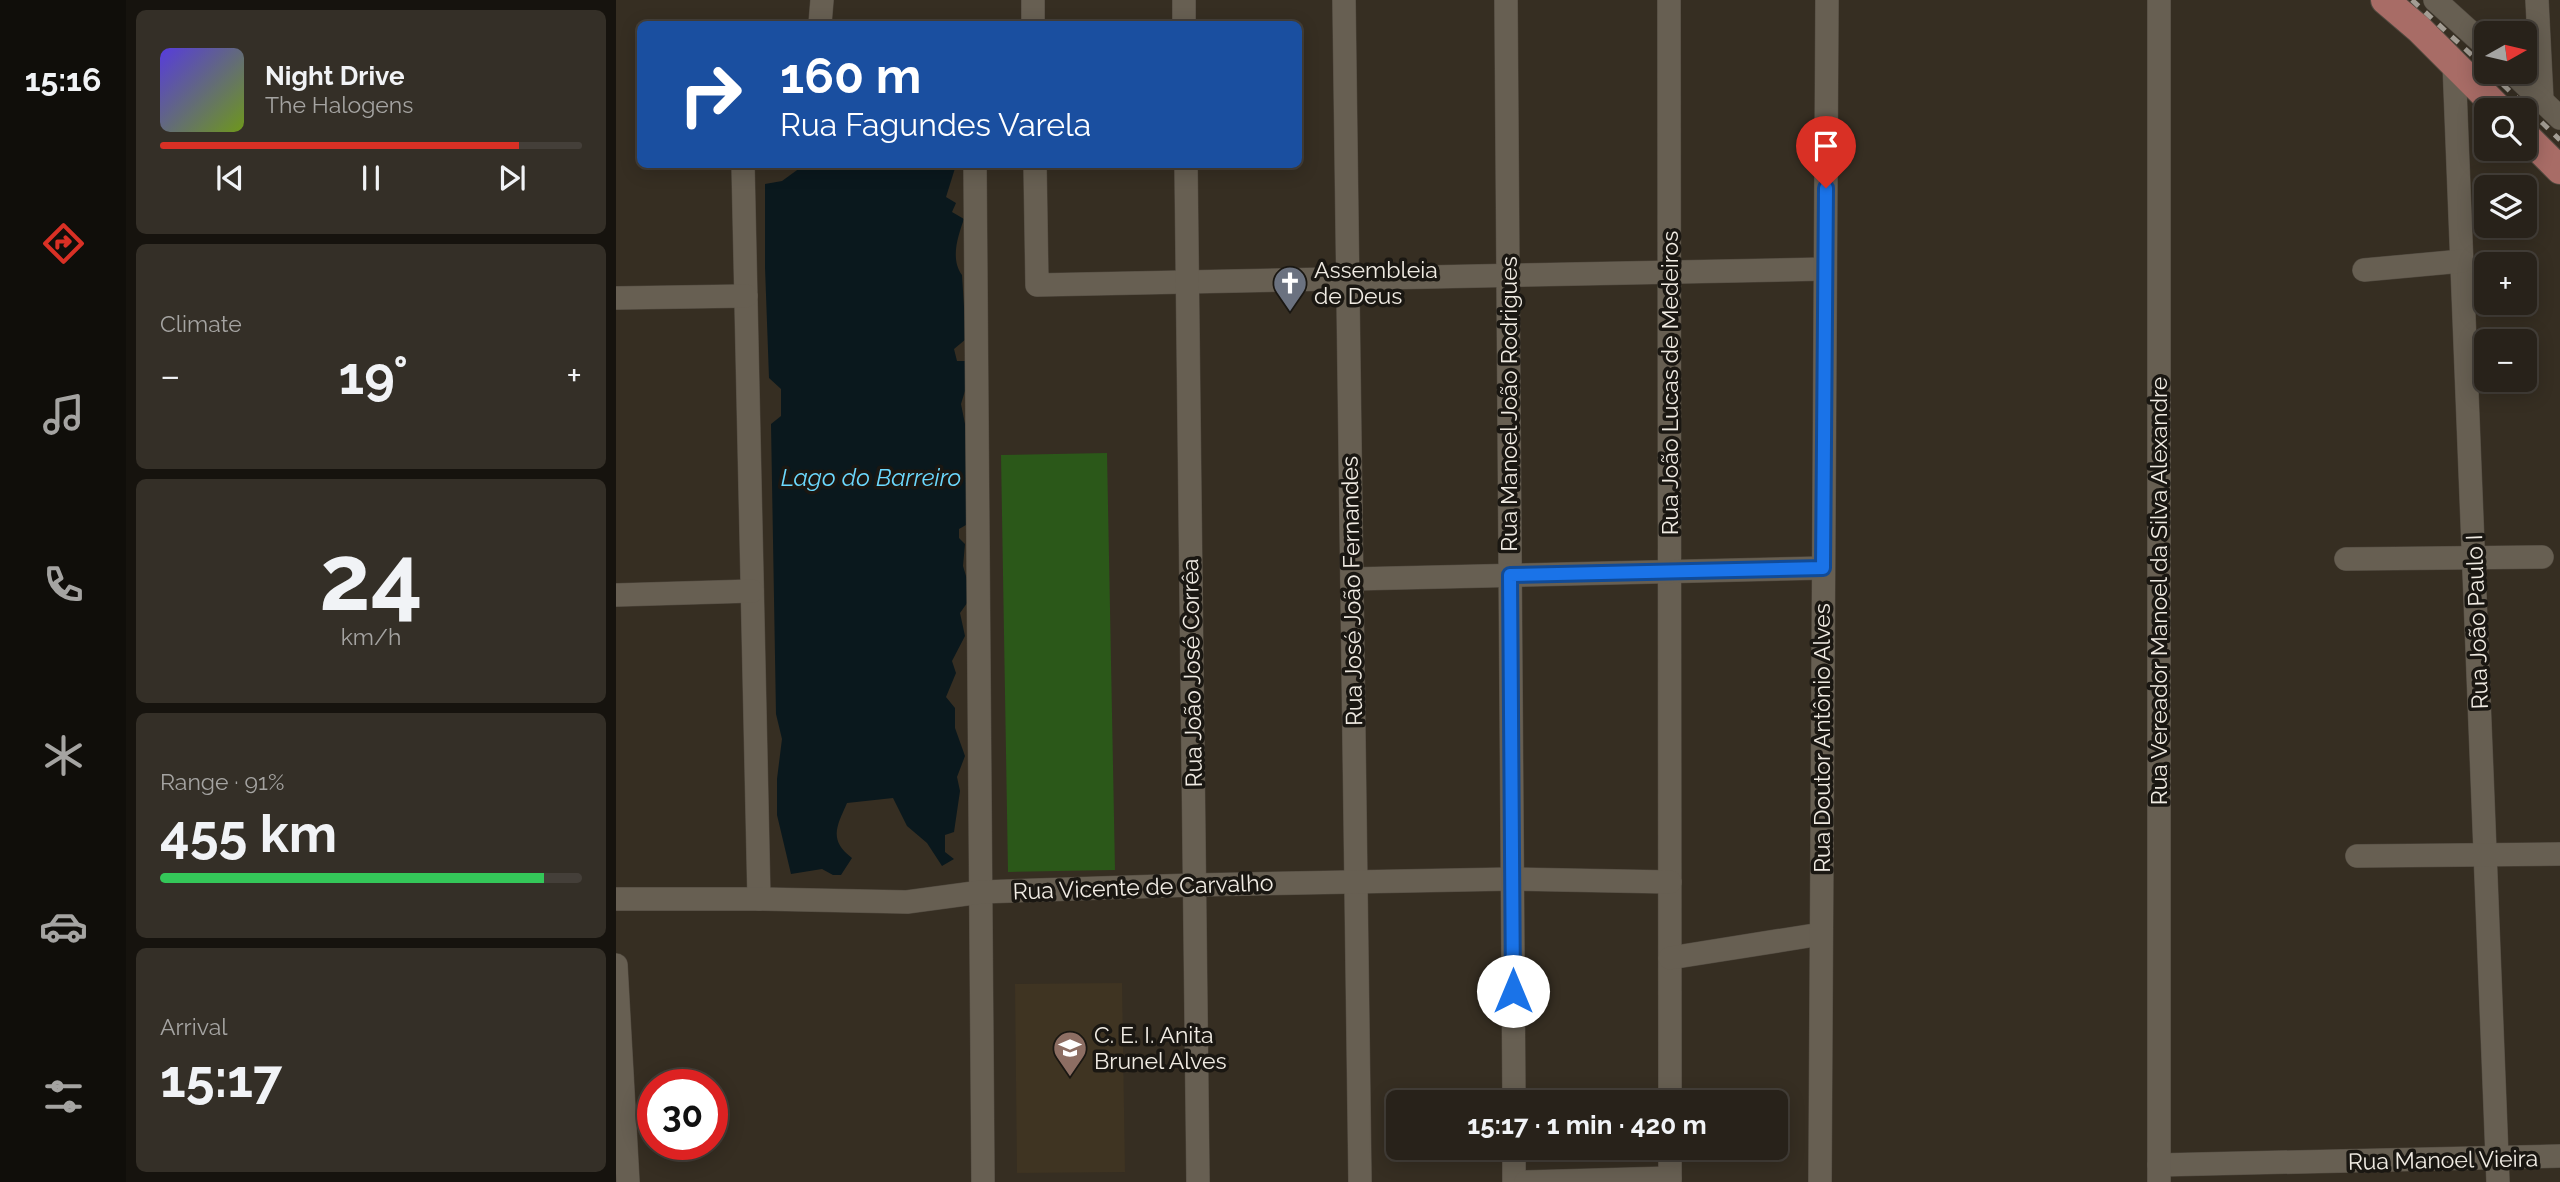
<!DOCTYPE html>
<meta charset="utf-8">
<style>
body{margin:0;font-family:Raleway,sans-serif;background:#342f27;color:#f1f3f6;height:100vh;display:flex;flex-direction:column;font-size:26px;white-space:nowrap}
*{box-sizing:border-box;margin:0}
p{font-size:23px;color:#a5a4a2}
.icon{flex:none;width:38px;height:38px;fill:none;stroke:currentColor;stroke-width:2;stroke-linecap:round;stroke-linejoin:round}
.map{position:relative;flex:1;overflow:hidden}
.details{display:flex;flex-direction:column;gap:10px;padding:10px;background:#16130e;width:490px}
.details>*{flex:none}
.hud{position:absolute;left:21px;top:21px;width:665px;height:147px;border-radius:10px;box-shadow:0 4px 18px #0003,0 0 0 2px #443f39;background:#1a4fa0;color:#fff;overflow:hidden}
.needle{width:46px;rotate:82deg}
.buttons{position:absolute;left:1858px;top:21px;display:grid;gap:14px}
.buttons a{display:grid;place-items:center;width:63px;height:63px;border-radius:10px;background:#28221a;box-shadow:0 4px 18px #0003,0 0 0 2px #443f39;font-size:35px}
.speed{position:absolute;left:21px;top:1069px;display:flex;gap:14px;font-size:35px;font-weight:700;text-align:center}
.speed>*{display:grid;place-content:center;width:91px;height:91px;border-radius:50%;background:#28221a;box-shadow:0 4px 18px #0003,0 0 0 2px #443f39;line-height:1}
.speed .limit{border:10px solid #d22;background:#fff;color:#111}
.pin{position:absolute;display:grid;place-items:center;width:60px;height:60px;color:#fff;margin:-72px -30px;border-radius:50% 50% 50% 0;rotate:-45deg;box-shadow:0 0 7px #0007}
.pin .icon{rotate:45deg}
.me{position:absolute;width:77px;margin:-38px;rotate:0deg;stroke-linejoin:round;filter:drop-shadow(0 0 5px #0008)}
.turn{display:flex;align-items:center;gap:24px;height:147px;padding:0 28px;font-size:32px}
.turn .icon{width:91px;height:91px;stroke-width:2.5}
.turn b{display:block;font-size:49px;line-height:60px}
.big{font-size:52px;font-weight:700;line-height:1.1}
.details .tile{flex:1;display:flex;flex-direction:column;justify-content:center;gap:10px;min-width:0;padding:0 24px;border-radius:10px;background:#342f27}
.details .dial{align-items:center;gap:0}
.dial b{font-size:91px;line-height:1}
.song{display:flex;align-items:center;gap:21px}
.cover{width:84px;height:84px;border-radius:10px;background:linear-gradient(135deg,hsl(250 70% 55%),hsl(80 70% 35%))}
.played{height:7px;border-radius:4px;background:linear-gradient(90deg,#d93025 85%,#443f39 85%)}
.keys{display:flex;justify-content:space-around;direction:ltr}
.heat{display:flex;justify-content:space-between;align-items:center;font-size:38px;direction:ltr}
.charge{height:10px;border-radius:5px;background:linear-gradient(90deg,#34c759 91%,#443f39 0)}
.trip{position:absolute;left:770px;top:1090px;width:402px;height:70px;border-radius:10px;background:#28221a;box-shadow:0 4px 18px #0003,0 0 0 2px #443f39;font-weight:700;line-height:70px;text-align:center}
main{display:flex;flex:1;min-height:0}
.menu{display:flex;flex-direction:column;width:126px;justify-content:space-around;align-items:center;background:#100e0a;color:#a5a4a2}
.menu .icon{width:49px;height:49px}
.menu .selected{color:#d93025}
.menu b{font-size:32px;color:#f1f3f6}
.map>svg:first-child{display:block}
.built{fill:#3f3422}
.green{fill:#2b5819}
.water{fill:#0a181d}
.lines{fill:none;stroke-linecap:round;stroke-linejoin:round}
.minor-casing{stroke:#50493f;stroke-width:24}
.major-casing{stroke:#50493f;stroke-width:30}
.minor{stroke:#675f52;stroke-width:23}
.major{stroke:#a86c66;stroke-width:28}
.rail{stroke:#a39d94;stroke-width:5;stroke-dasharray:9 9;stroke-linecap:butt}
.route-casing{stroke:#114b97;stroke-width:18}
.route{stroke:#1a73e8;stroke-width:12}
.labels{text-anchor:middle;stroke-width:7;stroke-linejoin:round;paint-order:stroke}
.poi-label{font-size:23px;fill:#f0ebe3;stroke:#1a1712;text-anchor:start}
.street-label{font-size:23px;fill:#f0ebe3;stroke:#1a1712}
.water-label{font-size:24px;font-style:italic;fill:#6cd9fe;stroke:#1a1712}
</style>
<main>
<nav class="menu">
<b>15:16</b>
<svg class="icon selected" aria-label="directions" viewBox="0 0 24 24"><path d="M12 3l9 9-9 9-9-9zM9 14v-3h6M13 9l2 2-2 2"/></svg>
<svg class="icon" aria-label="music" viewBox="0 0 24 24"><path d="M9 18V5l10-2v13"/><circle cx="6" cy="18" r="3"/><circle cx="16" cy="16" r="3"/></svg>
<svg class="icon" aria-label="phone" viewBox="0 0 24 24"><path d="M5 4h4l2 5-3 2q2 4 5 5l2-3 5 2v4C11 20 4 13 5 4z"/></svg>
<svg class="icon" aria-label="climate" viewBox="0 0 24 24"><path d="M12 3v18M4 7l16 10M4 17L20 7"/></svg>
<svg class="icon" aria-label="car" viewBox="0 0 24 24"><path d="M5 17H2v-5l4-1 3-4h7l3 4 3 1v5h-3M9 17h6M6 11h13"/><circle cx="7" cy="17" r="2"/><circle cx="17" cy="17" r="2"/></svg>
<svg class="icon" aria-label="filters" viewBox="0 0 24 24"><path d="M4 7h16M4 17h16"/><circle cx="9" cy="7" r="2"/><circle cx="15" cy="17" r="2"/></svg>
</nav>
<section class="details">
<div class="tile">
<div class="song"><i class="cover"></i><div><b>Night Drive</b><p>The Halogens</p></div></div>
<div class="played"></div>
<div class="keys"><svg class="icon" aria-label="previous" viewBox="0 0 24 24"><path d="M18 5L8 12l10 7zM5 5v14"/></svg><svg class="icon" aria-label="pause" viewBox="0 0 24 24"><path d="M8 5v14M16 5v14"/></svg><svg class="icon" aria-label="next" viewBox="0 0 24 24"><path d="M6 5l10 7-10 7zM19 5v14"/></svg></div>
</div>
<div class="tile"><p>Climate</p>
<div class="heat"><a>−</a><b class="big">19°</b><a>+</a></div>
</div>
<div class="tile dial"><b>24</b><p>km/h</p></div>
<div class="tile"><p>Range · 91%</p><b class="big">455 km</b><div class="charge"></div></div>
<div class="tile"><p>Arrival</p><b class="big">15:17</b></div>
</section>
<div class="map">
<svg width="1944" height="1182" viewBox="0 0 1944 1182">
<rect width="100%" height="100%" fill="#362e22"/>
<!-- built -->
<polygon class="built" points="506,983 509,1172 401,1173 399,984"/>
<!-- green -->
<polygon class="green" points="491,453 499,870 392,872 385,455"/>
<!-- water -->
<path class="water" d="M329,164L330,168L340,165L330,197L340,203L336,212L348,219C342,236 334,259 346,275L350,339L338,349L341,361H351L352,381L345,404L351,434L355,484L350,525L343,529V538L349,544L347,566L356,596L344,613L349,636L336,661L340,673L330,697L339,708V728L349,756L341,777L344,791L338,832L329,835V852L338,859L326,866L311,843L291,826L277,798L231,803C221,826 212,840 236,858L225,875H217L206,869L175,874L161,815V779L166,739L160,714L155,424L165,416V389L153,378L149,267V184L166,181L188,165Z"/>
<g class="lines">
<!-- minor casing -->
<g class="minor-casing">
<g id="minor">
<polyline points="417,0 417,24"/>
<polyline points="568,0 568,24"/>
<polyline points="728,0 744,1182"/>
<polyline points="890,0 898,1102"/>
<polyline points="1053,0 1054,1102"/>
<polyline points="1819,0 1871,47"/>
<polyline points="1921,0 1926,100"/>
<polyline points="204,24 206,0"/>
<polyline points="1838,63 1882,1182"/>
<polyline points="1896,72 1944,118"/>
<polyline points="127,164 143,899"/>
<polyline points="359,164 367,1182"/>
<polyline points="419,164 421,285 1209,269"/>
<polyline points="570,164 582,1182"/>
<polyline points="1748,270 1846,261"/>
<polyline points="0,298 130,296"/>
<polyline points="1730,559 1926,557"/>
<polyline points="736,579 1207,568"/>
<polyline points="0,595 136,591"/>
<polyline points="1741,856 1944,854"/>
<polyline points="0,899 143,899 291,902 365,892 578,885 896,879 1054,882"/>
<polyline points="1054,958 1205,934"/>
<polyline points="0,965 12,1182"/>
<polyline points="898,1148 898,1182"/>
<polyline points="1054,1148 1054,1182"/>
<polyline points="1543,1165 1944,1156"/>
<polyline points="910,1182 1054,1178"/>
<polyline points="1204,1182 1211,0"/>
<polyline points="1543,1182 1543,0"/>
</g>
</g>
<!-- major casing -->
<g class="major-casing">
<g id="major">
<polyline points="1769,0 1803,29 1884,110"/>
<polyline points="1909,135 1944,170"/>
</g>
</g>
<!-- minor -->
<use href="#minor" class="minor"/>
<!-- major -->
<use href="#major" class="major"/>
<!-- rail -->
<g class="rail">
<polyline points="1796,0 1871,69"/>
<polyline points="1874,72 1944,140"/>
</g>
</g>
<g class="lines">
<!-- route casing -->
<g class="route-casing">
<polyline id="route" points="897,991 894,575 1207,568 1210,188"/>
</g>
<!-- route -->
<use href="#route" class="route"/>
</g>
<!-- icons -->
<defs>
<g id="church-pin" transform="scale(1.75)"><path d="M0 17L-7.5 6A9.5 9.5 0 1 1 7.5 6Z" fill="#6b7280" stroke="#1a1712"/><path d="M-1.2-6h2.4v3.5h3.3v2.4h-3.3V6h-2.4V-.1h-3.3v-2.4h3.3Z" fill="#fff"/></g>
<g id="school-pin" transform="scale(1.75)"><path d="M0 17L-7.5 6A9.5 9.5 0 1 1 7.5 6Z" fill="#8d6e63" stroke="#1a1712"/><path d="M0-5L7-2L0 1L-7-2ZM-4 1L0 2.5L4 1V4Q0 6-4 4Z" fill="#fff"/></g>
</defs>
<g fill-rule="evenodd">
<use href="#church-pin" x="674" y="283"/>
<use href="#school-pin" x="454" y="1048"/>
</g>
<g class="labels">
<!-- poi labels -->
<g class="poi-label">
<text x="698" y="278">Assembleia<tspan x="698" dy="26">de Deus</tspan></text>
<text x="478" y="1043">C. E. I. Anita<tspan x="478" dy="26">Brunel Alves</tspan></text>
</g>
<!-- street labels -->
<g class="street-label">
<text transform="translate(1054 383) rotate(-90)" y="8">Rua João Lucas de Medeiros</text>
<text transform="translate(893 404) rotate(-90)" y="8">Rua Manoel João Rodrigues</text>
<text transform="translate(736 591) rotate(-91)" y="8">Rua José João Fernandes</text>
<text transform="translate(1543 591) rotate(-90)" y="8">Rua Vereador Manoel da Silva Alexandre</text>
<text transform="translate(1861 622) rotate(-92)" y="8">Rua João Paulo I</text>
<text transform="translate(576 673) rotate(-91)" y="8">Rua João José Corrêa</text>
<text transform="translate(1206 738) rotate(-90)" y="8">Rua Doutor Antônio Alves</text>
<text transform="translate(527 887) rotate(-2)" y="8">Rua Vicente de Carvalho</text>
<text transform="translate(1827 1160) rotate(-1)" y="8">Rua Manoel Vieira</text>
</g>
<!-- water labels -->
<g class="water-label">
<text x="255" y="486">Lago do Barreiro</text>
</g>
</g>
</svg>
<div class="buttons">
<a><svg class="needle" viewBox="-14 -14 28 28"><path d="M0-13l5 13h-10z" fill="#e53935"/><path d="M0 13l5-13h-10z" fill="#a5a4a2"/></svg></a>
<a><svg class="icon" aria-label="search" viewBox="0 0 24 24"><circle cx="10" cy="10" r="6"/><path d="M15 15l6 6"/></svg></a>
<a><svg class="icon" aria-label="layers" viewBox="0 0 24 24"><path d="M12 4l9 5-9 5-9-5zM3 14l9 5 9-5"/></svg></a>
<a>+</a>
<a>−</a>
</div>
<div class="speed"><div class="limit">30</div></div>
<div class="pin" style="left:1210px;top:188px;background:#d93025"><svg class="icon" aria-label="arrive" viewBox="0 0 24 24"><path d="M6 21V4h12l-3 4 3 4H6"/></svg></div>
<svg class="me" style="left:897px;top:991px" viewBox="-20 -20 40 40"><circle r="19" fill="#fff"/><path d="M0-13L10 11 0 6-10 11z" fill="#1a73e8"/></svg>
<div class="trip">15:17 · 1 min · 420 m</div>
<div class="hud">
<div class="turn"><svg class="icon" aria-label="right" viewBox="0 0 24 24"><path d="M7 20v-9h11M14 6l5 5-5 5"/></svg><div><b>160 m</b>Rua Fagundes Varela</div></div>
</div>
</div>
</main>
